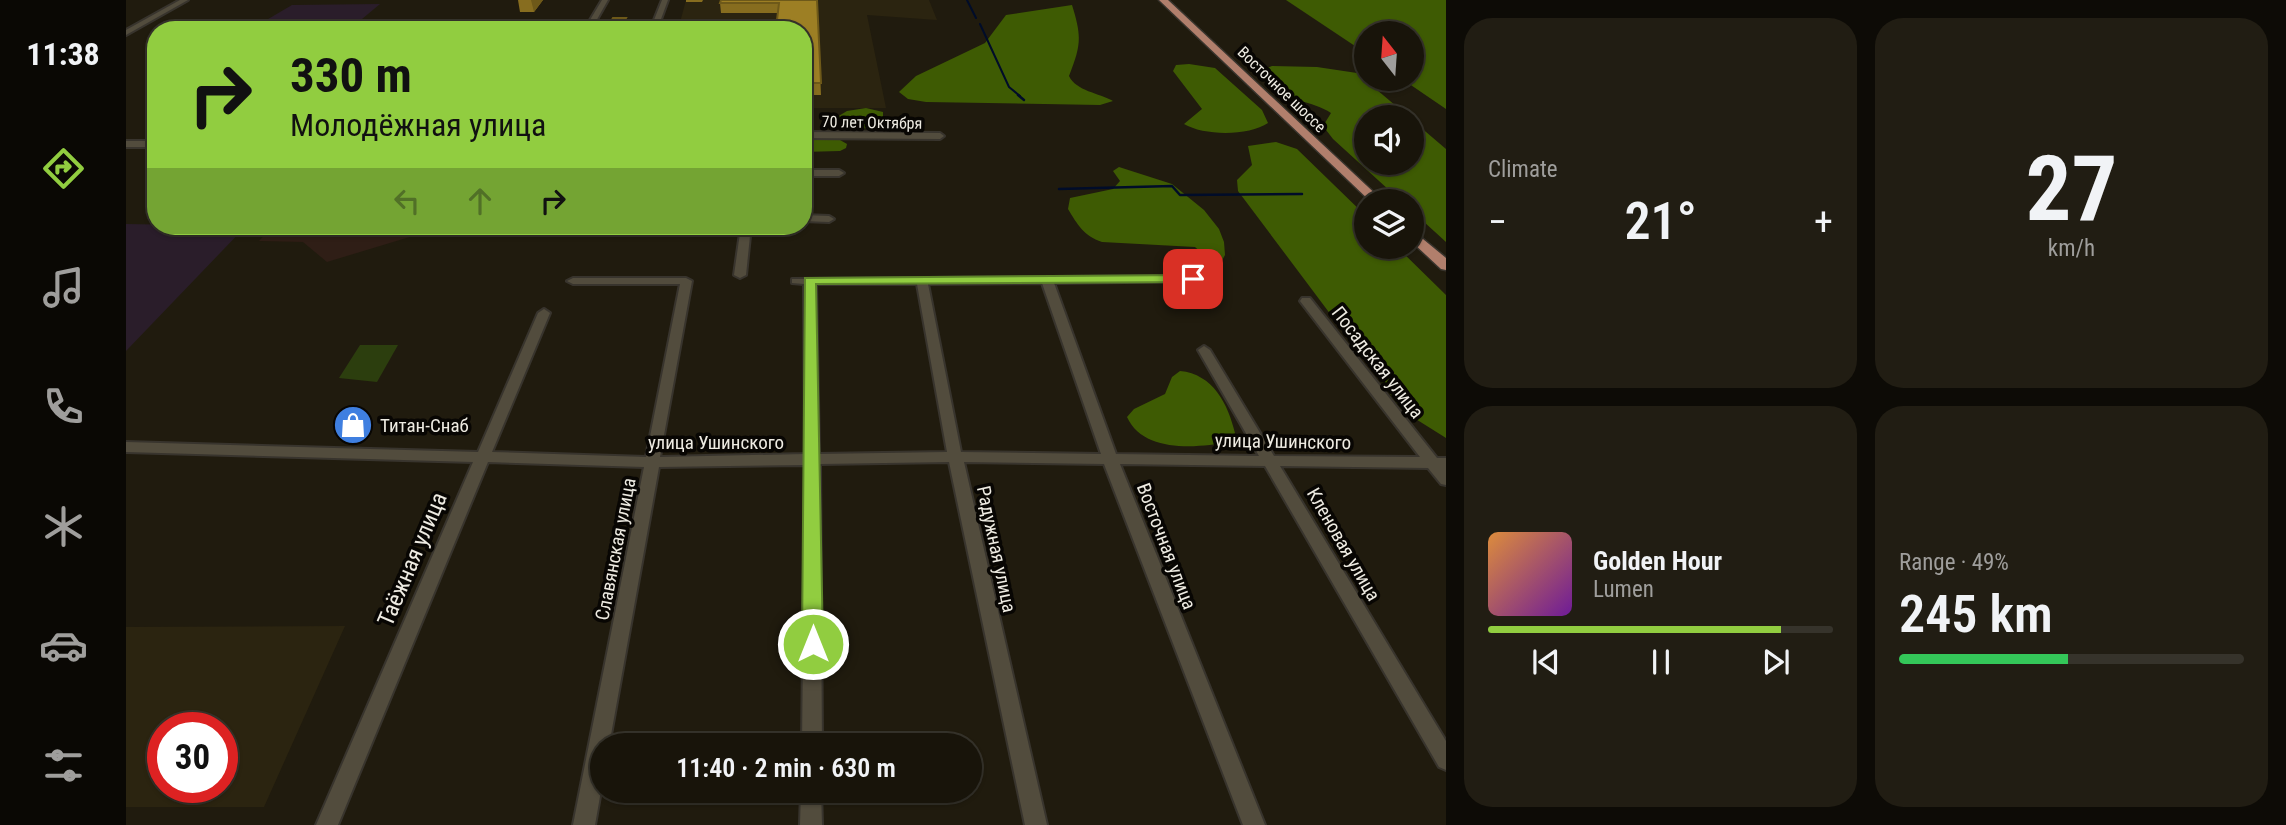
<!DOCTYPE html>
<meta charset="utf-8">
<style>
body{margin:0;font-family:"Roboto Condensed",sans-serif;background:#211d13;color:#f1f3f6;height:100vh;display:flex;flex-direction:column;font-size:26px;white-space:nowrap}
*{box-sizing:border-box;margin:0}
p{font-size:23px;color:#9f9e9c}
.icon{flex:none;width:38px;height:38px;fill:none;stroke:currentColor;stroke-width:2;stroke-linecap:round;stroke-linejoin:round}
.map{position:relative;flex:1;overflow:hidden}
.side{display:flex;flex-direction:column;gap:18px;padding:18px;background:#0d0b06;width:840px}
.side>*{flex:none}
.hud{position:absolute;left:21px;top:21px;width:665px;height:214px;border-radius:28px;box-shadow:0 2px 5px #0004,0 0 0 2px #36332b;background:#91cd40;color:#111;overflow:hidden}
.needle{width:46px;rotate:343deg}
.buttons{position:absolute;left:1228px;top:21px;display:grid;gap:14px}
.buttons a{display:grid;place-items:center;width:70px;height:70px;border-radius:50%;background:#18140a;box-shadow:0 2px 5px #0004,0 0 0 2px #36332b;font-size:35px}
.speed{position:absolute;left:21px;top:712px;display:flex;gap:14px;font-size:35px;font-weight:700;text-align:center}
.speed>*{display:grid;place-content:center;width:91px;height:91px;border-radius:50%;background:#18140a;box-shadow:0 2px 5px #0004,0 0 0 2px #36332b;line-height:1}
.speed .limit{border:10px solid #d22;background:#fff;color:#111}
.pin{position:absolute;display:grid;place-items:center;width:60px;height:60px;color:#fff;margin:-30px;border-radius:14px;box-shadow:0 4px 10px #0006}
.me{position:absolute;width:77px;margin:-38px;rotate:0deg;stroke-linejoin:round;filter:drop-shadow(0 0 5px #0008)}
.turn{display:flex;align-items:center;gap:24px;height:147px;padding:0 28px;font-size:32px}
.turn .icon{width:91px;height:91px;stroke-width:2.5}
.turn b{display:block;font-size:49px;line-height:60px}
.lanes{display:flex;align-items:center;height:66px;padding:0 28px;background:#0003;justify-content:center;gap:35px;direction:ltr}
.lanes .off{opacity:.35}
.big{font-size:52px;font-weight:600;line-height:1.1}
.side .card{flex:1;display:flex;flex-direction:column;justify-content:center;gap:10px;min-width:0;padding:0 24px;border-radius:28px;background:#211d13}
.side .dial{align-items:center;gap:0}
.dial b{font-size:91px;line-height:1}
.song{display:flex;align-items:center;gap:21px}
.cover{width:84px;height:84px;border-radius:10px;background:linear-gradient(135deg,hsl(30 70% 55%),hsl(280 70% 35%))}
.played{height:7px;border-radius:4px;background:linear-gradient(90deg,#91cd40 85%,#36332b 85%)}
.keys{display:flex;justify-content:space-around;direction:ltr}
.heat{display:flex;justify-content:space-between;align-items:center;font-size:38px;direction:ltr}
.charge{height:10px;border-radius:5px;background:linear-gradient(90deg,#34c759 49%,#36332b 0)}
.side .tiles{flex:1;display:grid;gap:18px;grid-template-columns:repeat(2,1fr)}
.trip{position:absolute;left:464px;top:733px;width:392px;height:70px;border-radius:35px;background:#18140a;box-shadow:0 2px 5px #0004,0 0 0 2px #36332b;font-weight:600;line-height:70px;text-align:center}
main{display:flex;flex:1;min-height:0}
.dock{display:flex;flex-direction:column;width:126px;justify-content:space-around;align-items:center;background:#0a0804;color:#9f9e9c}
.dock .icon{width:49px;height:49px}
.dock .current{color:#91cd40}
.dock b{font-size:32px;color:#f1f3f6}
.map>svg:first-child{display:block}
.built{fill:#2b2410;fill-rule:evenodd}
.education{fill:#2a1d2a}
.medical{fill:#2f1e16}
.green{fill:#2c3e0e}
.forest{fill:#3e5b03}
.lines{fill:none;stroke-linecap:round;stroke-linejoin:round}
.stream-far1{stroke:#000c29;stroke-width:2}
.stream{stroke:#000c29;stroke-width:2.5}
.minor-casing{stroke:#38342d;stroke-width:4}
.major-casing{stroke:#38342d;stroke-width:3}
.minor{fill:#524c3d;fill-rule:evenodd}
.major{fill:#b17f6c;fill-rule:evenodd}
.wall{fill:#876d1f}
.shaded-wall{fill:#6e5919}
.building{fill:#9d7f24;stroke:#6e5919;stroke-width:2}
.route{fill:#91cd40;stroke:#5e852a;stroke-width:2}
.labels{text-anchor:middle;stroke-width:7;stroke-linejoin:round;paint-order:stroke}
.far-street-label{font-size:16px;fill:#eeebe2;stroke:#080603}
.street-label{font-size:19px;fill:#eeebe2;stroke:#080603}
.poi-label{font-size:19px;fill:#eeebe2;stroke:#080603;text-anchor:start}
.near-street-label{font-size:23px;fill:#eeebe2;stroke:#080603}
</style>
<main>
<nav class="dock">
<b>11:38</b>
<svg class="icon current" aria-label="directions" viewBox="0 0 24 24"><path d="M12 3l9 9-9 9-9-9zM9 14v-3h6M13 9l2 2-2 2"/></svg>
<svg class="icon" aria-label="music" viewBox="0 0 24 24"><path d="M9 18V5l10-2v13"/><circle cx="6" cy="18" r="3"/><circle cx="16" cy="16" r="3"/></svg>
<svg class="icon" aria-label="phone" viewBox="0 0 24 24"><path d="M5 4h4l2 5-3 2q2 4 5 5l2-3 5 2v4C11 20 4 13 5 4z"/></svg>
<svg class="icon" aria-label="climate" viewBox="0 0 24 24"><path d="M12 3v18M4 7l16 10M4 17L20 7"/></svg>
<svg class="icon" aria-label="car" viewBox="0 0 24 24"><path d="M5 17H2v-5l4-1 3-4h7l3 4 3 1v5h-3M9 17h6M6 11h13"/><circle cx="7" cy="17" r="2"/><circle cx="17" cy="17" r="2"/></svg>
<svg class="icon" aria-label="filters" viewBox="0 0 24 24"><path d="M4 7h16M4 17h16"/><circle cx="9" cy="7" r="2"/><circle cx="15" cy="17" r="2"/></svg>
</nav>
<div class="map">
<svg width="1320" height="825" viewBox="0 0 1320 825">
<rect width="100%" height="100%" fill="#201b0e"/>
<!-- built -->
<g class="built">
<polygon points="560,0 803,0 811,20 741,15 760,108 677,108 677,30 552,30"/>
<path d="M219,626L138,807H0V627ZM37,728H96V788H37Z"/>
</g>
<!-- education -->
<g class="education">
<polygon points="254,4 236,19 201,26 132,25 166,5"/>
<polygon points="0,224 120,226 0,351"/>
</g>
<!-- medical -->
<polygon class="medical" points="147,226 320,226 201,262 177,242 133,241"/>
<!-- green -->
<polygon class="green" points="234,345 272,345 251,382 213,378"/>
<!-- forest -->
<g class="forest">
<polygon points="1160,0 1320,0 1320,109 1276,79 1286,79 1286,33 1241,33 1241,54"/>
<path d="M946,5C956,37 955,45 943,76C950,91 973,93 987,101L974,105L800,102L782,99L773,92L790,76L859,43L880,15Z"/>
<path d="M1063,64L1089,68L1136,110L1142,123C1123,136 1078,136 1058,124L1076,109L1047,71L1050,65Z"/>
<path d="M1146,66L1191,67L1231,73L1283,117H1241V163H1286V120L1320,149V242L1286,211V201H1275L1207,139L1197,126L1205,113C1183,98 1147,103 1136,70Z"/>
<polygon points="740,108 757,112 757,120 750,127 732,129 710,121 711,117 721,111"/>
<polygon points="677,138 714,140 721,144 720,148 714,151 677,152"/>
<polygon points="1150,142 1171,149 1241,217 1241,247 1271,247 1320,295 1320,438 1277,411 1112,191 1111,180 1126,165 1122,146"/>
<path d="M993,167L1046,184L1078,210L1093,229L1098,242L1099,255L1089,273H1076V253L1069,247L976,242C958,236 951,224 942,209L944,198L987,189L994,181L987,171Z"/>
<path d="M1054,371C1087,374 1102,404 1109,433L1103,442C1071,448 1017,453 1001,417L1008,409L1039,394L1046,377Z"/>
</g>
<g class="lines">
<!-- stream-far1 -->
<g class="stream-far1">
<polyline points="841,0 850,18"/>
<polyline points="854,24 883,87 894,96"/>
</g>
<!-- stream -->
<g class="stream">
<polyline points="892,95 898,100"/>
<polyline points="933,189 1046,186 1054,195 1176,194"/>
</g>
<!-- minor casing -->
<g class="minor-casing">
<g id="minor">
<polygon points="54,0 62,0 0,35 0,30"/>
<polygon points="476,0 482,0 465,30 458,30"/>
<polygon points="536,0 542,0 531,30 524,30"/>
<polygon points="677,132 814,133 818,136 814,139 677,138"/>
<rect x="0" y="141" width="30" height="6"/>
<polygon points="677,170 713,170 718,173 713,176 677,176"/>
<polygon points="677,215 703,216 708,219 703,222 677,221"/>
<polygon points="615,226 625,226 620,275 614,278 608,275"/>
<path d="M1067,276L1071,277V281L928,283L990,454L1133,456L1072,350L1078,346L1084,350L1148,456L1294,457L1174,301L1176,298H1184L1311,458H1320V485L1315,484L1302,468L1154,466L1320,741V770L1313,767L1139,466L994,464L1139,825H1117L978,464L838,462L921,825H899L823,462L694,464L696,746H676L679,465L533,467L483,746H476V785L469,825H447L518,467L362,462L212,825H190L347,462L0,452V442L352,452L412,313L418,309L424,313L366,452L520,457L554,284H447L441,281L447,278H560L566,281L534,457L679,454L678,284L666,283V279ZM916,283L975,454L835,452L802,284ZM690,284H791L821,452L693,454Z"/>
<polygon points="675,791 695,791 696,825 674,825"/>
</g>
</g>
<!-- major casing -->
<g class="major-casing">
<g id="major">
<polygon points="1033,0 1042,0 1257,201 1244,201"/>
<polygon points="1286,230 1320,258 1320,270 1315,269 1286,242"/>
</g>
</g>
<!-- minor -->
<use href="#minor" class="minor"/>
<!-- major -->
<use href="#major" class="major"/>
</g>
<!-- wall -->
<g class="wall">
<polygon points="392,0 417,0 408,12 394,12"/>
<polygon points="560,0 577,0 576,2 560,2"/>
<polygon points="691,0 695,95 677,95 677,30 651,20 652,13 595,13 594,3"/>
<polygon points="224,226 259,226 255,231 226,230"/>
</g>
<!-- shaded-wall -->
<g class="shaded-wall">
<polygon points="405,0 417,0 408,12"/>
<polygon points="500,18 500,30 493,30"/>
</g>
<!-- building -->
<g class="building">
<polygon points="595,0 691,0 695,83 677,83 677,30 588,30 590,20 651,20 653,3 594,3"/>
<polygon points="487,18 500,18 493,30 480,30"/>
</g>
<!-- route -->
<polygon class="route" points="1067,275 1074,279 1072,282 690,284 697,644 694,650 687,653 679,650 676,644 679,278"/>
<!-- icons -->
<defs>
<g id="shop-disc" transform="scale(2.0125)"><circle r="9.5" fill="#3f7fe0" stroke="#080603"/><path d="M-5-2.5h2.3a2.7 3.5 0 0 1 5.4 0H5L5.5 6h-11ZM-1.5-2.5h3a1.5 2.3 0 0 0-3 0Z" fill="#fff"/></g>
</defs>
<g fill-rule="evenodd">
<use href="#shop-disc" x="227" y="425"/>
</g>
<g class="labels">
<!-- far-street labels -->
<g class="far-street-label">
<text transform="translate(1156 89) rotate(44)" y="6">Восточное шоссе</text>
<text transform="translate(746 122) rotate(1)" y="6">70 лет Октября</text>
</g>
<!-- street labels -->
<g class="street-label">
<text transform="translate(1252 362) rotate(52)" y="7">Посадская улица</text>
<text transform="translate(1157 441) rotate(1)" y="7">улица Ушинского</text>
<text x="590" y="449">улица Ушинского</text>
<text transform="translate(1218 544) rotate(60)" y="7">Кленовая улица</text>
<text transform="translate(1041 546) rotate(69)" y="7">Восточная улица</text>
<text transform="translate(489 549) rotate(-79)" y="7">Славянская улица</text>
<text transform="translate(871 549) rotate(78)" y="7">Радужная улица</text>
</g>
<!-- poi labels -->
<g class="poi-label">
<text x="254" y="432">Титан-Снаб</text>
</g>
<!-- near-street labels -->
<g class="near-street-label">
<text transform="translate(286 559) rotate(-67)" y="8">Таёжная улица</text>
</g>
</g>
</svg>
<div class="buttons">
<a><svg class="needle" viewBox="-14 -14 28 28"><path d="M0-13l5 13h-10z" fill="#e53935"/><path d="M0 13l5-13h-10z" fill="#9f9e9c"/></svg></a>
<a><svg class="icon" aria-label="sound" viewBox="0 0 24 24"><path d="M4 9h4l5-4v14l-5-4H4zM17 9q2 3 0 6"/></svg></a>
<a><svg class="icon" aria-label="layers" viewBox="0 0 24 24"><path d="M12 4l9 5-9 5-9-5zM3 14l9 5 9-5"/></svg></a>
</div>
<div class="speed"><div class="limit">30</div></div>
<div class="pin" style="left:1067px;top:279px;background:#d93025"><svg class="icon" aria-label="arrive" viewBox="0 0 24 24"><path d="M6 21V4h12l-3 4 3 4H6"/></svg></div>
<svg class="me" style="left:687px;top:644px" viewBox="-20 -20 40 40"><circle r="17" fill="#91cd40" stroke="#fff" stroke-width="3"/><path d="M0-11L8 9 0 5-8 9z" fill="#fff"/></svg>
<div class="trip">11:40 · 2 min · 630 m</div>
<div class="hud">
<div class="turn"><svg class="icon" aria-label="right" viewBox="0 0 24 24"><path d="M7 20v-9h11M14 6l5 5-5 5"/></svg><div><b>330 m</b>Молодёжная улица</div></div>
<div class="lanes"><svg class="icon off" aria-label="left" viewBox="0 0 24 24"><path d="M17 20v-9H6M10 6l-5 5 5 5"/></svg><svg class="icon off" aria-label="ahead" viewBox="0 0 24 24"><path d="M12 20V5M6 11l6-6 6 6"/></svg><svg class="icon" aria-label="right" viewBox="0 0 24 24"><path d="M7 20v-9h11M14 6l5 5-5 5"/></svg></div>
</div>
</div>
<section class="side">
<div class="tiles">
<div class="card"><p>Climate</p>
<div class="heat"><a>−</a><b class="big">21°</b><a>+</a></div>
</div>
<div class="card dial"><b>27</b><p>km/h</p></div>
<div class="card">
<div class="song"><i class="cover"></i><div><b>Golden Hour</b><p>Lumen</p></div></div>
<div class="played"></div>
<div class="keys"><svg class="icon" aria-label="previous" viewBox="0 0 24 24"><path d="M18 5L8 12l10 7zM5 5v14"/></svg><svg class="icon" aria-label="pause" viewBox="0 0 24 24"><path d="M8 5v14M16 5v14"/></svg><svg class="icon" aria-label="next" viewBox="0 0 24 24"><path d="M6 5l10 7-10 7zM19 5v14"/></svg></div>
</div>
<div class="card"><p>Range · 49%</p><b class="big">245 km</b><div class="charge"></div></div>
</div>
</section>
</main>
